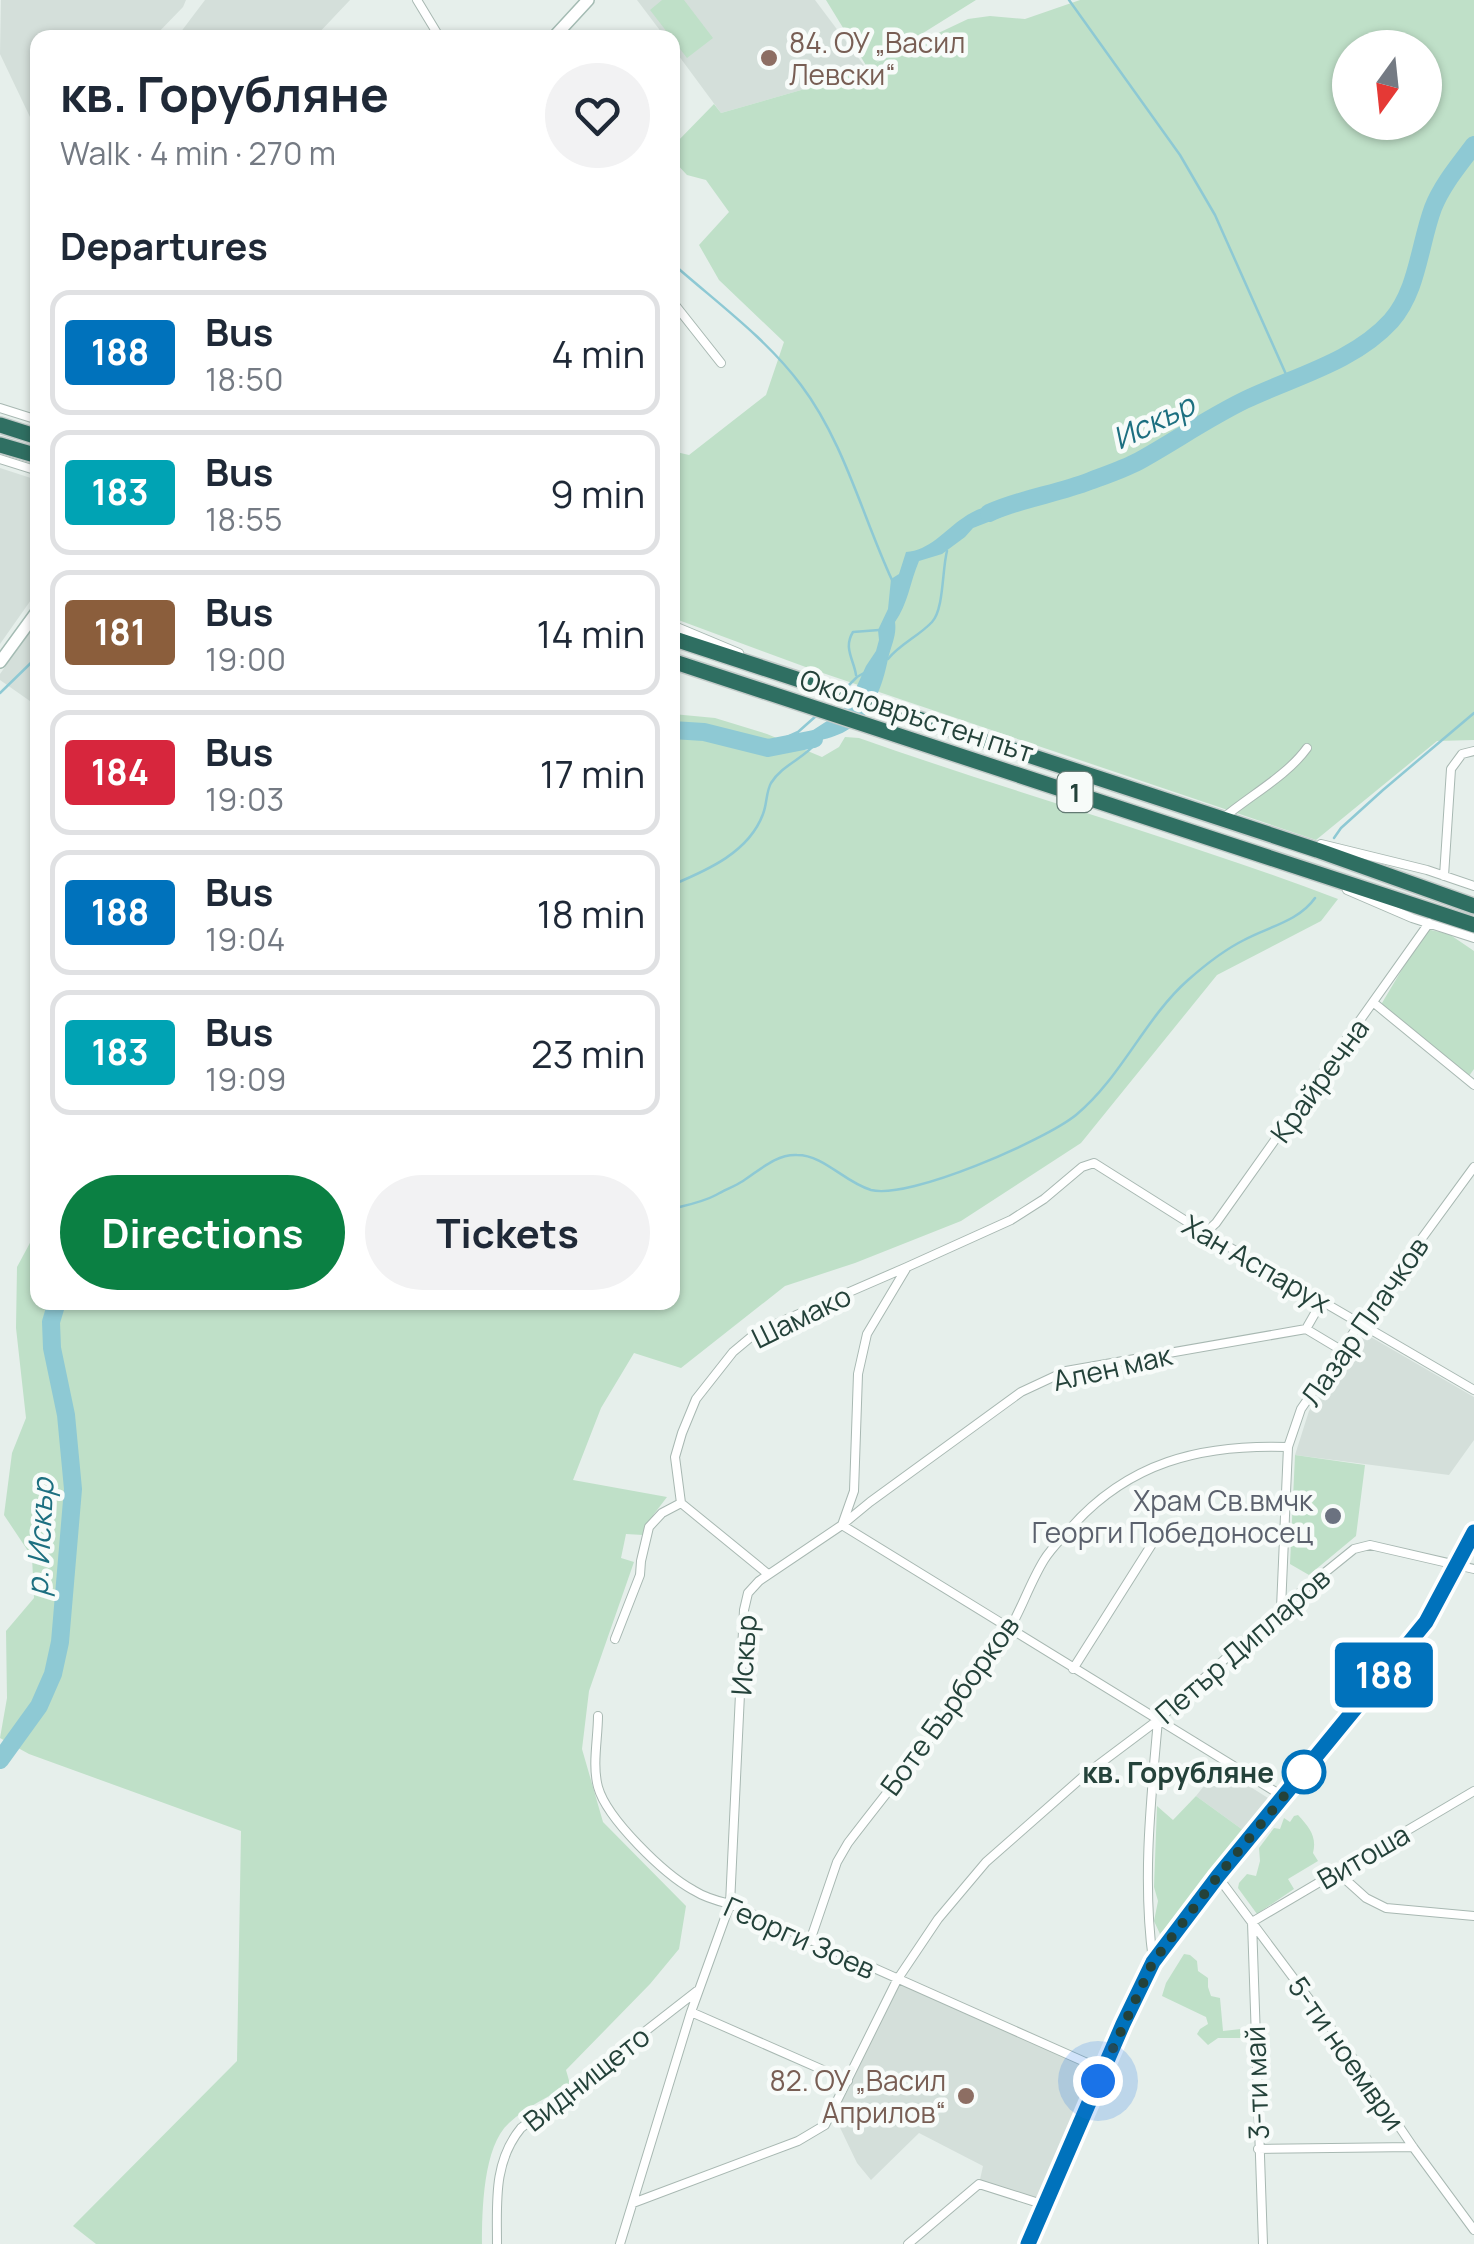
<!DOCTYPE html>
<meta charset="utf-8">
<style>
body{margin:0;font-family:Manrope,sans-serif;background:#f2f2f3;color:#1f2937;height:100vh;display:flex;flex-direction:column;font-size:38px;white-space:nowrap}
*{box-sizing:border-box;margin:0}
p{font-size:32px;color:#747a83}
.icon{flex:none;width:55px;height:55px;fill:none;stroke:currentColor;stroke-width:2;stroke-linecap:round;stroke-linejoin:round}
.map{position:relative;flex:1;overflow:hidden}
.side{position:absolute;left:30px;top:30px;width:650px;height:1280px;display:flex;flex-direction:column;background:#fff;border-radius:20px;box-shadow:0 2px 8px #0004}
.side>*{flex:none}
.badge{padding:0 20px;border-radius:8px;font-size:35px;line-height:65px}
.needle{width:65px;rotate:195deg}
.buttons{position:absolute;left:1332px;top:30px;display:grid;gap:20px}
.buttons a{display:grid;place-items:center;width:110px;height:110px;border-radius:50%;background:#fff;box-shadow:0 2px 8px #0004;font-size:50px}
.you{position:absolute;width:50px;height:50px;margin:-25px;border:8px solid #fff;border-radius:50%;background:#1a73e8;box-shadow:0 0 0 15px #1a73e833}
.map>.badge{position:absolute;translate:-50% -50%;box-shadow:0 0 0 5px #fff}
h2{padding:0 30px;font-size:38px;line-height:90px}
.round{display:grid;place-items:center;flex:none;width:105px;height:105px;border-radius:52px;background:#f2f2f3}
.head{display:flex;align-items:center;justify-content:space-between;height:170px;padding:0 30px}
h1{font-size:48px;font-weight:700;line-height:75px}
.cta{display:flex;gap:20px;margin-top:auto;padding:20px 30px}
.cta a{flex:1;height:115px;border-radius:60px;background:#0b8043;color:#fff;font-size:40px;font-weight:700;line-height:115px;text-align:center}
.cta a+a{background:#f2f2f3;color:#1f2937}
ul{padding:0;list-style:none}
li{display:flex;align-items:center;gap:30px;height:125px;margin:0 20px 15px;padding:0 10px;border:5px solid #e0e1e3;border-radius:20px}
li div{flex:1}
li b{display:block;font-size:38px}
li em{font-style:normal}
li .badge{min-width:110px;font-weight:700;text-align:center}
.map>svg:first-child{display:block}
.built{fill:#d4dfda}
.green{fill:#bfe0c8;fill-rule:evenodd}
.water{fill:#8ec9d4}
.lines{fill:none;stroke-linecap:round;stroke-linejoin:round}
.stream{stroke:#8ec9d4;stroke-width:2.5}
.river{stroke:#8ec9d4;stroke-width:18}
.street-casing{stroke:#a8b8b2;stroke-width:10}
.secondary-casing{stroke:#a4bbb3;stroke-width:14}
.highway-casing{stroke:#c2cac8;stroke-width:18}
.street{stroke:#fff;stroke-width:8}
.secondary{stroke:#fff;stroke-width:11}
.highway{stroke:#2f6f62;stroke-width:15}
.line-casing{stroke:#fff;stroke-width:22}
.line{stroke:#0072bc;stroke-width:15}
.walk{stroke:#24423a;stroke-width:10;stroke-dasharray:0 18}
.education-dot{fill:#8d6e63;stroke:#f7fbf9;stroke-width:4}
.worship-dot{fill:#6b7280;stroke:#f7fbf9;stroke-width:4}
.stop-dot{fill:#fff;stroke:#0072bc;stroke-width:5}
.labels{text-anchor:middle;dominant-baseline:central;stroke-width:9;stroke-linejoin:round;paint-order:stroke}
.shield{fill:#f7fbf9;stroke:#637a73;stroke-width:2.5}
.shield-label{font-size:25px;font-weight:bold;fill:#24423a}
.education-label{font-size:28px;fill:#785e54;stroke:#f7fbf9;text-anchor:start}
.street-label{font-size:28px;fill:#24423a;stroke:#f7fbf9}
.worship-label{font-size:28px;fill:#5b616d;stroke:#f7fbf9;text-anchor:end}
.stop-label{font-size:28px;font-weight:bold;fill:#24423a;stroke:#f7fbf9;text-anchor:end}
.water-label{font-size:30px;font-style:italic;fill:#1c6f80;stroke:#f7fbf9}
</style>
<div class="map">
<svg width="1474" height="2244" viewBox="0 0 1474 2244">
<rect width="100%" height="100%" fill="#e6efeb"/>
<path class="built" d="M1 0H186L183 7 154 37 38 38 37 124 30 117 0 54Z
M205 0H350L315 37H177Z
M637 0H815L866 68 836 80 721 113 673 48 672 38 665 37Z
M0 468 37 480 38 590 0 644Z
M37 622V706L0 680V674Z
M1364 1333 1474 1397V1440L1449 1475 1295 1455 1309 1411Z
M1219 1767 1268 1798 1247 1833 1196 1796Z
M897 1980 1103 2070 1045 2205 979 2184 983 2166 919 2133 871 2180 857 2163 832 2111Z"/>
<path class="green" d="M662 0H684L713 38 687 58 650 10Z
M826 0H976L875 63 968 19 990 16 1025 19 1080 0H1474V740L1437 741 1316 840 811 669 673 618 672 451 689 455 766 395 784 342 719 280 699 245 729 212 706 180 687 175 673 160V146L714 104 721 113 836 80 867 67ZM1350 48H1425V122H1350Z
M673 714 715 718 767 734 822 757 839 747 845 737 859 738C1018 794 1180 839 1338 899L1321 921 1217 975 1081 1143 961 1221 855 1263 785 1286 681 1368 634 1353 601 1408 573 1480 667 1497 654 1514 643 1535 626 1534 621 1558 634 1562 589 1691 582 1749 603 1822 686 1906 679 1949 650 1984 566 2070 570 2084C550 2096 526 2107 509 2123 483 2146 482 2211 482 2244H96L73 2226 237 2061 241 1831 29 1754 0 1738 7 1698 6 1631 34 1598 32 1557 4 1515 12 1453 26 1418 16 1328 17 1267 31 1241 37 1246 38 1302H672Z
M1426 929 1449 934 1474 951V1069L1469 1076 1383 1007 1382 1003Z
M1295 1455 1365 1465 1356 1536 1309 1575 1290 1564Z
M1196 1796 1247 1833 1160 1934 1154 1921 1158 1901 1154 1887 1157 1806 1173 1820Z
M1298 1815C1310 1828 1317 1837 1313 1853L1318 1861 1288 1879 1294 1889 1257 1914 1238 1888 1239 1883 1247 1874 1256 1876 1260 1861 1259 1848 1274 1828 1280 1829 1284 1818 1290 1822 1294 1816Z
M1184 1954 1190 1955 1197 1961 1198 1971 1208 1978V1987L1211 1996 1220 1998 1223 2031 1241 2029 1243 2032 1242 2038H1218L1208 2045 1197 2034 1200 2029 1208 2024 1206 2017 1162 1996 1166 1983Z"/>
<path class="water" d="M1010 498 1009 514 973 528 965 537 942 554 919 561C910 582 908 604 895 622 897 635 891 646 888 659 876 717 853 741 793 743L841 712 851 699 866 666 876 651 879 640 878 630 888 609 891 579 899 574 906 552C929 551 945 530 963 518 976 508 995 504 1010 498Z"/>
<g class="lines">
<path class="stream" d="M1069 0 1180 155 1215 215 1289 381
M672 263C716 302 766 338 801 385 844 442 862 515 892 580
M888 659C900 644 919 636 932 622 944 609 942 570 947 551
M856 675C854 660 843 648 853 632L879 630
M847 687 857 677 864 673
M0 693 38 656
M768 748 776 742 798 732 816 716
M1334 838 1341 828 1383 790 1474 713
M672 885C708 870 749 852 763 814 767 804 766 792 771 783 782 765 805 758 818 741
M672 1209C687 1205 703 1202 716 1195 725 1190 735 1186 743 1181 760 1170 776 1154 797 1155 824 1155 844 1182 871 1190 909 1200 1045 1140 1076 1115 1121 1078 1145 1018 1188 980 1205 965 1224 950 1244 940 1268 927 1299 921 1315 898"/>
<path class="river" d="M989 513C1022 498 1057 494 1090 481 1106 475 1124 469 1139 461 1175 441 1208 418 1245 400 1293 377 1354 362 1391 321 1418 290 1419 246 1433 208 1442 185 1459 165 1474 145
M672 730 704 732 768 748 814 739
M0 1760 39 1706 53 1674 60 1642 73 1489 66 1415 52 1348 51 1322 57 1302"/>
<g class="street-casing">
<path id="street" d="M417 0 440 38
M672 301 721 363
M0 408 38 420
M0 459 38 471
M672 625 739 653
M1222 819C1249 796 1287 776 1307 748
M1321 844 1427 870 1474 886
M1444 876 1451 769 1462 754 1474 751
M1347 890 1412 918 1474 938
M1374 1003 1474 1085
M1205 1233 1216 1223 1429 923
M1306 1329 1341 1350
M1306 1329 1322 1301
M768 1574 681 1503 675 1457 682 1433 696 1399 733 1352 757 1332 907 1267
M1281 1608 1288 1447 1301 1409 1360 1323 1474 1167
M615 1639 640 1575 641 1561 649 1527 662 1513 681 1503
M1073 1669 1152 1544
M598 1716C598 1738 592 1765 598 1787 607 1819 664 1874 693 1890 704 1897 717 1901 730 1904L1103 2070
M1284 1797 842 1525 870 1502 1021 1392 1066 1371 1306 1329
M1336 1871 1366 1898 1386 1908 1474 1916
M1218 1877 1348 2051 1413 2147 1474 2230
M810 1941 837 1862 848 1843C899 1776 954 1711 1002 1642 1019 1617 1028 1586 1044 1560 1050 1550 1060 1540 1068 1531 1127 1462 1201 1444 1288 1447
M1153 1960C1142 1881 1151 1799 1158 1720
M691 2012 848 2081
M1258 2149 1413 2147
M633 2203 798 2141 825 2125 897 1980 938 1919 986 1862 1086 1774 1158 1720 1281 1608 1354 1549 1370 1545 1474 1569
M497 2244C497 2203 493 2162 521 2128L697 1991
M620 2244 691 2012 730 1904 744 1610 748 1593 759 1581 842 1525 854 1491 858 1374 867 1334 907 1267 1011 1220 1044 1199 1082 1167 1094 1163 1205 1233 1474 1390
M908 2244 979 2184 1045 2205
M1263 2244 1252 1922 1474 1791"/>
</g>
<g class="secondary-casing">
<path id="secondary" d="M553 38 588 0
M0 662 38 610
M1028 2244 1103 2070 1153 1962 1218 1877 1426 1621 1474 1532"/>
</g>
<g class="highway-casing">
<path id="highway" d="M0 425 38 437
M0 445 38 456
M672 638 1317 850 1474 906
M672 661 1474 925"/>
</g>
<use href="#street" class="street"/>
<use href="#secondary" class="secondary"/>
<use href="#highway" class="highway"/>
</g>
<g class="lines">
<g class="line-casing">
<path id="line" d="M1028 2244 1123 2024 1153 1962 1218 1876 1426 1622 1474 1532"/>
</g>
<use href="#line" class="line"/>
<path class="walk" d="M1098 2081 1153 1962 1218 1876 1304 1772"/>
</g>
<g class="education-dot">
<circle cx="769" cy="58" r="10"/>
<circle cx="966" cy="2096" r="10"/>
</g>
<circle class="worship-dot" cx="1333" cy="1516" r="10"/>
<circle class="stop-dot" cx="1304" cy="1772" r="20"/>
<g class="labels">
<rect class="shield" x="1057.5" y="772" width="35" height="40" rx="8"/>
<g class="shield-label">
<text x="1075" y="792">1</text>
</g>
<g class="education-label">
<text x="789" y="42">84. ОУ „Васил<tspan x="789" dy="32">Левски“</tspan></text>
<text x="946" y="2080" text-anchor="end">82. ОУ „Васил<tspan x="946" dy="32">Априлов“</tspan></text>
</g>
<g class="street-label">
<text transform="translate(917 715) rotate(18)">Околовръстен път</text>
<text transform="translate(1319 1080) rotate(-54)">Крайречна</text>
<text transform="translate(1257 1263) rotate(30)">Хан Аспарух</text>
<text transform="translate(801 1316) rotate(-26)">Шамако</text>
<text transform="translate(1364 1321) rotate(-55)">Лазар Плачков</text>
<text transform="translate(1112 1367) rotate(-13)">Ален мак</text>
<text transform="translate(1242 1645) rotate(-41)">Петър Дипларов</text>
<text transform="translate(743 1655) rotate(-86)">Искър</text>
<text transform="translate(949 1705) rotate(-54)">Боте Бърборков</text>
<text transform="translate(1363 1856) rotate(-30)">Витоша</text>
<text transform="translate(800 1937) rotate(24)">Георги Зоев</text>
<text transform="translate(1347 2053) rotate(55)">5-ти ноември</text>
<text transform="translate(586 2078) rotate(-38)">Виднището</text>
<text transform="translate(1256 2083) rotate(-92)">3-ти май</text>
</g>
<g class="worship-label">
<text x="1313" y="1500">Храм Св.вмчк<tspan x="1313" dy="32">Георги Победоносец</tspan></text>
</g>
<g class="stop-label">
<text x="1274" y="1772">кв. Горубляне</text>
</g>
<g class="water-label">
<text transform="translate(1153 421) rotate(-26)">Искър</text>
<text transform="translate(39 1537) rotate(-87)">р. Искър</text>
</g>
</g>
</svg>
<div class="buttons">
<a><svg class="needle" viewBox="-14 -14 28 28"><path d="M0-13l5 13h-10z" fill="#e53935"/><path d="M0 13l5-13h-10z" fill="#747a83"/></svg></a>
</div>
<div class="you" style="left:1098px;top:2081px"></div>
<b class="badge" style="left:1384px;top:1675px;background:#0072bc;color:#fff">188</b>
<section class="side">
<div class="head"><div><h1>кв. Горубляне</h1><p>Walk · 4 min · 270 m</p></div><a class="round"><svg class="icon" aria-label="heart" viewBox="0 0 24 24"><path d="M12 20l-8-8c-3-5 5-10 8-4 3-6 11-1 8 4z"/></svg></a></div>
<h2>Departures</h2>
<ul>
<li><span class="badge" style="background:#0072bc;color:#fff">188</span><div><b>Bus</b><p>18:50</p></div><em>4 min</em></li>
<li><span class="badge" style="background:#00a3b4;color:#fff">183</span><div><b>Bus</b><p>18:55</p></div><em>9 min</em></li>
<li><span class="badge" style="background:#8b5e3c;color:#fff">181</span><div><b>Bus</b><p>19:00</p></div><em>14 min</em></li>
<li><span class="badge" style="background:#d7263d;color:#fff">184</span><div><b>Bus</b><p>19:03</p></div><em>17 min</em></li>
<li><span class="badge" style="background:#0072bc;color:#fff">188</span><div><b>Bus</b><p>19:04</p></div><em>18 min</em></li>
<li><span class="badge" style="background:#00a3b4;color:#fff">183</span><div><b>Bus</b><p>19:09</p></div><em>23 min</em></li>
</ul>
<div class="cta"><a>Directions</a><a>Tickets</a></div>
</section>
</div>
